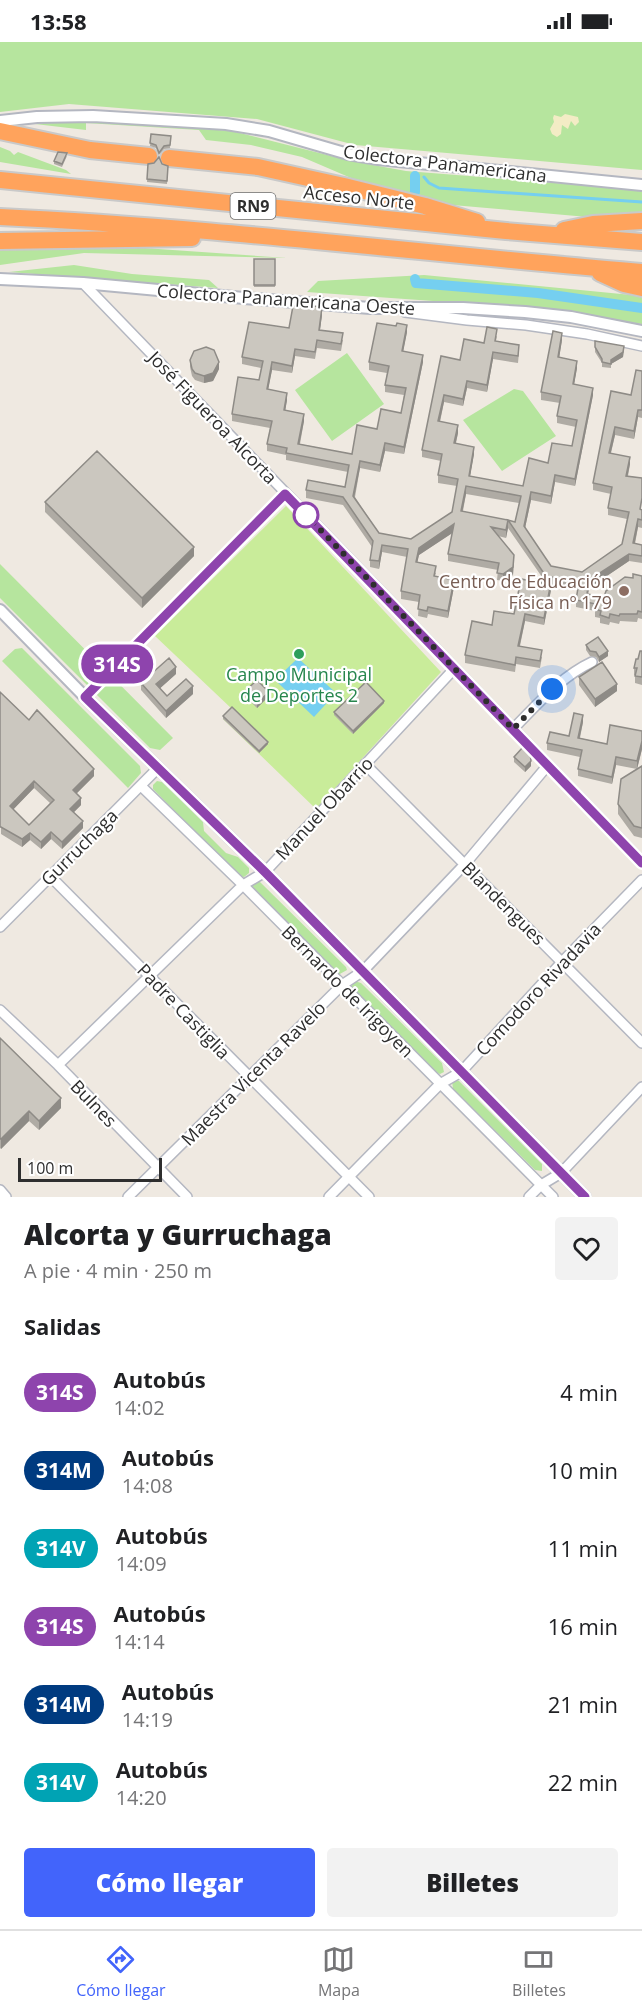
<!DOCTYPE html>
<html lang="es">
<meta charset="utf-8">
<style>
body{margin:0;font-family:"Open Sans",sans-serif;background:#f2f2f2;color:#202124;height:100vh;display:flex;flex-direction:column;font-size:22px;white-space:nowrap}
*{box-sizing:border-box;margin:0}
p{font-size:20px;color:#757577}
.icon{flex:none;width:33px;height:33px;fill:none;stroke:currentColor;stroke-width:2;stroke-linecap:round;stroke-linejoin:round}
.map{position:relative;height:1155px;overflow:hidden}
.details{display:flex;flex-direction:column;background:#fff;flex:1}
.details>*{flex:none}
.badge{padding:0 12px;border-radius:20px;font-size:21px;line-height:39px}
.scale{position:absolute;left:18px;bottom:15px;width:144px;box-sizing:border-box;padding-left:6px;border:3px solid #2e2e2e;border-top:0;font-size:16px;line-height:21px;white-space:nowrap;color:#2e2e2e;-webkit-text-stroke:4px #fff;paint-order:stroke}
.you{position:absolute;width:30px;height:30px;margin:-15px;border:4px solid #fff;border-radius:50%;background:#1a73e8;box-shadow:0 0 0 9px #1a73e833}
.map>.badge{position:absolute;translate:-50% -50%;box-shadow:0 0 0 3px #fff}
h2{padding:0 24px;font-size:22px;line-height:54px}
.round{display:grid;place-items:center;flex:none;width:63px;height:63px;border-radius:6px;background:#f2f2f2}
.overview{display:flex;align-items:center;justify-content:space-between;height:102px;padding:0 24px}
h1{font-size:28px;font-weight:800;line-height:45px}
.button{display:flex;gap:12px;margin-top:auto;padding:12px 24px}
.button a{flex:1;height:69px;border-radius:6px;background:#4264fb;color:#fff;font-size:24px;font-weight:800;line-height:69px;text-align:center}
.button a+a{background:#f2f2f2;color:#202124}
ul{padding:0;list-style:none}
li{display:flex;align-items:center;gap:18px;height:78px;padding:0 24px}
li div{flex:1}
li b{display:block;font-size:22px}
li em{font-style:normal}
li .badge{min-width:66px;font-weight:700;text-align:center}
.status{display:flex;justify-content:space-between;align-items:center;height:42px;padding:0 30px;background:#fff;direction:ltr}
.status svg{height:16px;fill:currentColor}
.tab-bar{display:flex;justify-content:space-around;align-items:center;height:84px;border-top:2px solid #e0e0e0;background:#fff;font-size:16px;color:#757577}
.tab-bar a{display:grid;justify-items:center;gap:3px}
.tab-bar .on{color:#4264fb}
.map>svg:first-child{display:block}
.green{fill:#b6e59e}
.sand{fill:#f3ecc5}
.pitch{fill:#c9ec9a}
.water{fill:#75cff0}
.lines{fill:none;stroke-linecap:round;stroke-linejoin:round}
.stream{stroke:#75cff0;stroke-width:3}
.canal{stroke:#75cff0;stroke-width:10}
.minor-casing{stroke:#b4b7c1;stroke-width:12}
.tertiary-casing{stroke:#b4b7c1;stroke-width:14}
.motorway-casing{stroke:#c9c9c9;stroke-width:20}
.minor{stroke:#fff;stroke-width:9}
.tertiary{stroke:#fff;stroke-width:10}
.motorway{stroke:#ffa35c;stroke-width:16}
.wall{fill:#afaba4;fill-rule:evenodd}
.shaded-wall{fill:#8e8b86}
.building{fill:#cbc7bf;stroke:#8e8b86;stroke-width:1.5;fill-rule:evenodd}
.line-casing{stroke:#fff;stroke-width:14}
.line{stroke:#8e44ad;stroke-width:9}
.walk{stroke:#2e2e2e;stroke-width:6;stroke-dasharray:0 10.8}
.stop-dot{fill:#fff;stroke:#8e44ad;stroke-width:3}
.education-dot{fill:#8d6e63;stroke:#fff;stroke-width:2}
.leisure-dot{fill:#2e9e5b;stroke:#fff;stroke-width:2}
.labels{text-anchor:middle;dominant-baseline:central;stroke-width:4.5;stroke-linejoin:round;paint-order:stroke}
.shield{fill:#fff;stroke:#6d6d6d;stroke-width:1.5}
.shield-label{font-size:16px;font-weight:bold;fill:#2e2e2e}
.street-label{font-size:18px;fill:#2e2e2e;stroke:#fff}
.education-label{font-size:18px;fill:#785e54;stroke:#fff;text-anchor:end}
.leisure-label{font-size:18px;fill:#27864d;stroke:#fff}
</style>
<div class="status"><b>13:58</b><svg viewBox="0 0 49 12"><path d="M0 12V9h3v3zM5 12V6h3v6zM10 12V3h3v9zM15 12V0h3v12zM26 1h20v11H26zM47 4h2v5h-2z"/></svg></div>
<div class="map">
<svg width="642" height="1155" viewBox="0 0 642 1155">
<rect width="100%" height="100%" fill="#efe9e1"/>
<path class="green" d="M0 0H642V128L355 103 257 77 69 62 0 70Z
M78 78 232 89 351 119 406 129 642 148V173L599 176 441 162 372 145 302 115 251 103 206 98 199 88 86 81V88L35 82Z
M0 105 10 109 14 113 18 110 66 128 71 132 0 120Z
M86 202 287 216 84 211 0 223V203Z
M74 223 132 232 209 238 218 246 9 230Z
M424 233 642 254V282L546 267 307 250 318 239Z
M347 311 384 362 332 399 295 348Z
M514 347 523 349 556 394 502 429 463 378Z
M0 522 173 696 160 708 150 706 0 556Z
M22 606 140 724 141 731 128 746 2 619 15 607Z
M157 739 162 740 203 780 204 789 226 811 238 815 249 826V831L244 835 238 834 153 747V743Z
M256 840H260L346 925 347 928 338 933 254 847 252 844Z
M355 939 361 941 442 1021 444 1030 440 1032 435 1030 352 949V943Z
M452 1039H459L542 1122V1129L535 1128 453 1047Z"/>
<path class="sand" d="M565 72 578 75 579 80 575 84 571 79 568 87 562 83 561 92 557 95 552 92 550 87 554 80 553 76 554 73 561 75Z"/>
<path class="pitch" d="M286 464 441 630 316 767 223 677 232 667 155 594Z"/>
<path class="water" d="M298 616 336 651 314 675 275 638Z"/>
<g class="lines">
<path class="stream" d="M424 135 429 141 439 146 642 160"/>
<path class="canal" d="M415 150V134
M415 237 416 241 538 251 642 266"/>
<g class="minor-casing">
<path id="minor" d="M83 241 642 820
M405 270 467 278 526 283 587 292 642 304
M85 655 285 452
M513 687C537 663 560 635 592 620
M365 722 642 1001
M141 744 243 843 553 1155
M50 834 369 1155
M0 885 158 726
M0 968 58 1023 187 1155
M58 1023 243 843 265 830 454 627
M0 1148 6 1155
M128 1155 342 943 363 929 465 822 548 723
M329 1155 440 1042 461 1030 562 920 642 838
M529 1155 541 1143 561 1131 642 1045"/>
</g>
<g class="tertiary-casing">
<path id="tertiary" d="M0 79 37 75 93 74 226 82 269 89 348 112 378 117 642 143
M0 237 83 241 244 256 370 266H463L525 270 571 275 642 289
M0 568 85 655 265 830 585 1155"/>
</g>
<g class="motorway-casing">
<path id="motorway" d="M0 89 90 108 149 114
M169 116 258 125 344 144 425 164 477 180
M0 138 506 189 642 200
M0 175C215 185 428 212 642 230
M564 188 593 182 642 179
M0 199 192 196
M600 231 624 242 642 246"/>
</g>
<use href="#minor" class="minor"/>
<use href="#tertiary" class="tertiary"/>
<use href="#motorway" class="motorway"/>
</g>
<path class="wall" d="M151 92 171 94 170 106 164 107 159 113 156 106 150 104Z
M67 114 62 125 54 122V119Z
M148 122H162L168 124 167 142 147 140Z
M254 217H275V245H254Z
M312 267 322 273 320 288 343 298 341 309 317 306 315 317 295 314 292 331 272 328 268 347 287 358 285 369 304 379 300 402 352 412 377 387 401 371 404 353 385 350V343L387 331 369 328V320L407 290 403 309 423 320 404 412 385 409 380 430 360 426 355 455 379 491 411 497 452 470 457 444 438 441V433L441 419 422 415V408L441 314 460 318 484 301 497 294 496 299 519 310 518 321 493 317 487 350 467 346 463 364 444 360 440 380 458 391 456 401 474 412 470 434 523 444 548 421 572 404 576 385 557 381V374L560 361 541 358V350L562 298 559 316 577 326 574 342 593 353 575 444 555 440 551 462 531 458 525 486 551 524 582 530 622 502 627 477 608 473V466L611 452 593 448V441L611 349 631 353 642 329V376L638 375 634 397 615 393 611 411 630 422 628 434 642 436 641 468H642V486L638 485 635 502 642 503V521L629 519 589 546 588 552 604 555 633 536 642 534V577L638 576 637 580 620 579 619 582 610 580 609 583 600 581V576L595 575V569L576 565V558L578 547 552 543 544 583 525 579 520 604 542 615 540 626 516 622 515 630 465 621V613L492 583 514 572 541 541 542 535 508 486V478L515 480 519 461 466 452 463 469 508 486 506 496 498 494 514 520 513 533 503 539 497 538 498 528 448 519V512L452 491 419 513 417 520 436 531 435 534 454 545 448 576 428 572 427 576 418 574 419 560 401 557V549L407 515 382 510 379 527 370 525V518L372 505 343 463 306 456V448L345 445 348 430 286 418V413L267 409V402L270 386 232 379V372L259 338 261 326 242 322V315L289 286Z
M595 305 624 309 623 315 611 322V326L602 325V321L595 310Z
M190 318 219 327 213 339 204 341 195 338 192 334 190 325Z
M45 460 194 514 142 566 45 470Z
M586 603 608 614 599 620 596 615 590 614 586 608Z
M642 609V643L635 641V633H634V626Z
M176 632 160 646 167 654 193 652 166 676 141 648V641Z
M579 635 617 649 595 665 579 643Z
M245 649 269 654 257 666 245 654Z
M0 650 29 678 94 734 76 752 81 763 74 770 83 786 62 807 51 797 41 807 30 798 22 805 1 792ZM34 746 50 761 29 783 13 767Z
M384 661 353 692 334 673V670Z
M223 674 268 702 259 711 223 677Z
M583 680 580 696 607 702 642 689V707L637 727 616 723 612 742 578 734V727L580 715 547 708V701L569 694Z
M514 715 531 724 525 730 514 720Z
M642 724V796L634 794 618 772V762Z
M0 996 61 1066 39 1088 29 1079 1 1107 0 1106Z"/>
<path class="shaded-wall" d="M322 265V273L319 295V288Z
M407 283V290L402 316V309Z
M562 291V298L558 323V315Z
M624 304 623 315 611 322V326V318Z
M295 307V314L292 331V324Z
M493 310V317L487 350V343Z
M423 313V320L404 412V405Z
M577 319V326L573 349V342Z
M219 320V327L213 339 204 341V334Z
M272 320V328L267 354V347Z
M467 339V346L463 364V357Z
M593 346V353L575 444V437Z
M287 351V358L284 376V368Z
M444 353V360L438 387V379Z
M638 368V375L634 397V389Z
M304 372V379L298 409V402Z
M458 383V391L454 408V401Z
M615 385V393L609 418V411Z
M385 401V409L380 430V423Z
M474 405V412L469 441V434Z
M630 415V422L626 441V434Z
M360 419V426L353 461V454Z
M555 433V440L551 462V454Z
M466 444V452L461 476V469Z
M531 450V458L524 491V484Z
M638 477V485L633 509V501Z
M508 478V486L506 496V488Z
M454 482V490L419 513 416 527V520L419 506Z
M382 503V510L379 527V519Z
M194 505V514L142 566V556Z
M629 512V519L589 546 587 559V552L589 538Z
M514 513 513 533 503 539V532Z
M552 535V543L544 583V576Z
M454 538V545L448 576V569Z
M525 572V579L518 611V604Z
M608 609V614L599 620V615Z
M176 625V632L156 650V642Z
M617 642V649L595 665V657Z
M193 644V652L166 676V669Z
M269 650V654L257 666V661Z
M384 659V661L353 692V689Z
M583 673V680L578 703V696Z
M642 699V707L637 727V719Z
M268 700V702L259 711V709Z
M616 715V723L612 742V735Z
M531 719V724L525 730V725Z
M94 727V734L73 755V748Z
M34 739V746L10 771V764Z
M81 756V763L70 774V767Z
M83 779V786L62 807V800Z
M51 790V797L41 807V800Z
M30 791V798L22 805V797Z
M61 1056V1066L39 1088V1079Z
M29 1069V1079L1 1107V1097Z"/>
<path class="building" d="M151 92 171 94 170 103 164 104 159 111 156 103 150 101Z
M58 110 67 111 62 122 54 119Z
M159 115 162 122 168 124 167 139 147 137 148 122 154 121Z
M254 217H275V243H254Z
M293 264 312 267 313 264 322 265 319 288 343 291 341 302 317 298 315 310 295 307 292 324 272 320 267 347 287 351 284 368 304 372 298 402 352 412 357 383 377 387 381 367 401 371 406 346 385 343 389 324 369 320 377 281 396 284 397 281 407 283 402 309 423 313 404 405 385 401 380 423 360 419 353 454 379 491 411 497 452 470 458 437 438 433 442 412 422 408 441 314 460 318 464 297 484 301 487 285 497 287 495 299 519 303 518 314 493 310 487 343 467 339 463 357 444 353 438 379 458 383 454 401 474 405 469 434 523 444 529 416 548 421 552 401 572 404 577 378 557 374 561 354 541 350 553 289 562 291 558 315 577 319 573 342 593 346 575 437 555 433 551 454 531 450 524 484 551 524 582 530 622 502 629 470 608 466 612 445 593 441 611 349 631 353 636 328 642 329V368H638L634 389 615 385 609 411 630 415 626 434 642 436V456L640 467 642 468V478L638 477 633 501 642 503V514L629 512 589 538 587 552 604 555 606 549 625 535 633 536V532L642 534V570L638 569 637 572H620L619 574 610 572 609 576 600 573 601 569 595 567 596 562 576 558 579 540 552 535 544 576 525 572 518 604 542 608 540 619 516 615 515 623 465 613 472 579 492 583 494 569 514 572 521 537 541 541 543 530 508 478 515 480 521 454 466 444 461 469 508 478 506 488 491 485 514 513 513 525 503 532 497 531 499 521 448 512 454 482 419 506 416 520 436 524 434 534 454 538 448 569 428 565 427 569 418 567 420 553 401 549 408 507 382 503 379 519 370 518 373 499 343 455 306 448 308 438 345 445 349 423 286 411 287 406 267 402 272 379 232 372 238 335 259 338 263 319 242 315 249 280 289 286Z
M595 299 624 304 623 310 611 318V322L602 320V317L595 305Z
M206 305 214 308 219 320 213 331 204 334 195 331 192 327 190 318 194 309Z
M97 409 194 505 142 556 45 460Z
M598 595 608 609 599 615 596 610 590 609 586 603Z
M640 609H642V635L635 634 637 626H634L636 617H638Z
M169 616 176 625 156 642 167 654 186 637 193 644 166 669 141 641Z
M602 620 617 642 595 657 579 635Z
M257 638 269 650 257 661 245 649Z
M366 640 384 659 353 689 334 670Z
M0 650 29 678 37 668 94 727 73 748 81 756 70 767 83 779 62 800 51 790 41 800 30 791 22 797 1 785H0ZM34 739 54 758 29 783 10 764Z
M232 665 268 700 259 709 223 674Z
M574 671 583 673 578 696 607 702 610 683 642 689V699L637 719 616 715 612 735 578 727 582 708 547 701 550 690 569 694Z
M523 705 530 711 531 719 525 725 514 715Z
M642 724V786L634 784 618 762 621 737Z
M0 996 61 1056 39 1079 29 1069 1 1097H0Z"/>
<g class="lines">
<g class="line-casing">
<path id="line" d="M585 1155 265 830 85 655 285 452 642 821"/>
</g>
<use href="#line" class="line"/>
<path class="walk" d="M306 473 513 687 552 647"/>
</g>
<circle class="stop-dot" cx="306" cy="473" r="12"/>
<circle class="education-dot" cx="624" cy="549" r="6"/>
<circle class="leisure-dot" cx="299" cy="612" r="6"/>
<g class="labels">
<rect class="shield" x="230.5" y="151" width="45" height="26" rx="4.5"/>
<g class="shield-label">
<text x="253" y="164">RN9</text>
</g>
<g class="street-label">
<text transform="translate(445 121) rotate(7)">Colectora Panamericana</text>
<text transform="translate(359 155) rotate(6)">Acceso Norte</text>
<text transform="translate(286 257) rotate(4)">Colectora Panamericana Oeste</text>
<text transform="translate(213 375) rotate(46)">José Figueroa Alcorta</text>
<text transform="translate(324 766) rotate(-47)">Manuel Obarrio</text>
<text transform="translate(79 805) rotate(-45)">Gurruchaga</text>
<text transform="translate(504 861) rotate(45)">Blandengues</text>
<text transform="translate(538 947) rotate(-47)">Comodoro Rivadavia</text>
<text transform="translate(348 949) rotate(45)">Bernardo de Irigoyen</text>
<text transform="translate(184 969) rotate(46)">Padre Castiglia</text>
<text transform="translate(253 1031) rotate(-45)">Maestra Vicenta Ravelo</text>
<text transform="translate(94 1061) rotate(46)">Bulnes</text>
</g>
<g class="education-label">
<text x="612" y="539">Centro de Educación<tspan x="612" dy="21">Física nº 179</tspan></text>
</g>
<g class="leisure-label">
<text x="299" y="632">Campo Municipal<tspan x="299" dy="21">de Deportes 2</tspan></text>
</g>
</g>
</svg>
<div class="scale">100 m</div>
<div class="you" style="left:552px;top:647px"></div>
<b class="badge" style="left:117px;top:622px;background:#8e44ad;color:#fff">314S</b>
</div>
<section class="details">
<div class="overview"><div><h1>Alcorta y Gurruchaga</h1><p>A pie · 4 min · 250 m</p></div><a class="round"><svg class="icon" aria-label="heart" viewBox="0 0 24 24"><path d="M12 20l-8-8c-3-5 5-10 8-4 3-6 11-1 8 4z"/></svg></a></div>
<h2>Salidas</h2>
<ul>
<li><span class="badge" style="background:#8e44ad;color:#fff">314S</span><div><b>Autobús</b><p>14:02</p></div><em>4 min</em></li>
<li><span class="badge" style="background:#003b80;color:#fff">314M</span><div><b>Autobús</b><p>14:08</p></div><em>10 min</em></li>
<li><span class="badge" style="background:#00a3b4;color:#fff">314V</span><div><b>Autobús</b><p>14:09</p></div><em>11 min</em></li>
<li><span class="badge" style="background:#8e44ad;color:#fff">314S</span><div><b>Autobús</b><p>14:14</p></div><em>16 min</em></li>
<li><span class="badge" style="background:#003b80;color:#fff">314M</span><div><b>Autobús</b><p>14:19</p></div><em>21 min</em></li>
<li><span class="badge" style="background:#00a3b4;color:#fff">314V</span><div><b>Autobús</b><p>14:20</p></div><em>22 min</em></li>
</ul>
<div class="button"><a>Cómo llegar</a><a>Billetes</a></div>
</section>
<nav class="tab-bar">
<a class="on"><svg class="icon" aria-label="directions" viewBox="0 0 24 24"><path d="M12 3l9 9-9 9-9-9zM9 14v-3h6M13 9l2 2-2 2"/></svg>Cómo llegar</a>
<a><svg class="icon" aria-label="map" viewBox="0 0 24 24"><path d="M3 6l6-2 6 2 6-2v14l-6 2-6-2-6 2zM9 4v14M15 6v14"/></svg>Mapa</a>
<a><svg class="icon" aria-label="tickets" viewBox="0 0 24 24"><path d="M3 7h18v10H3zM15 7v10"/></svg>Billetes</a>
</nav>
